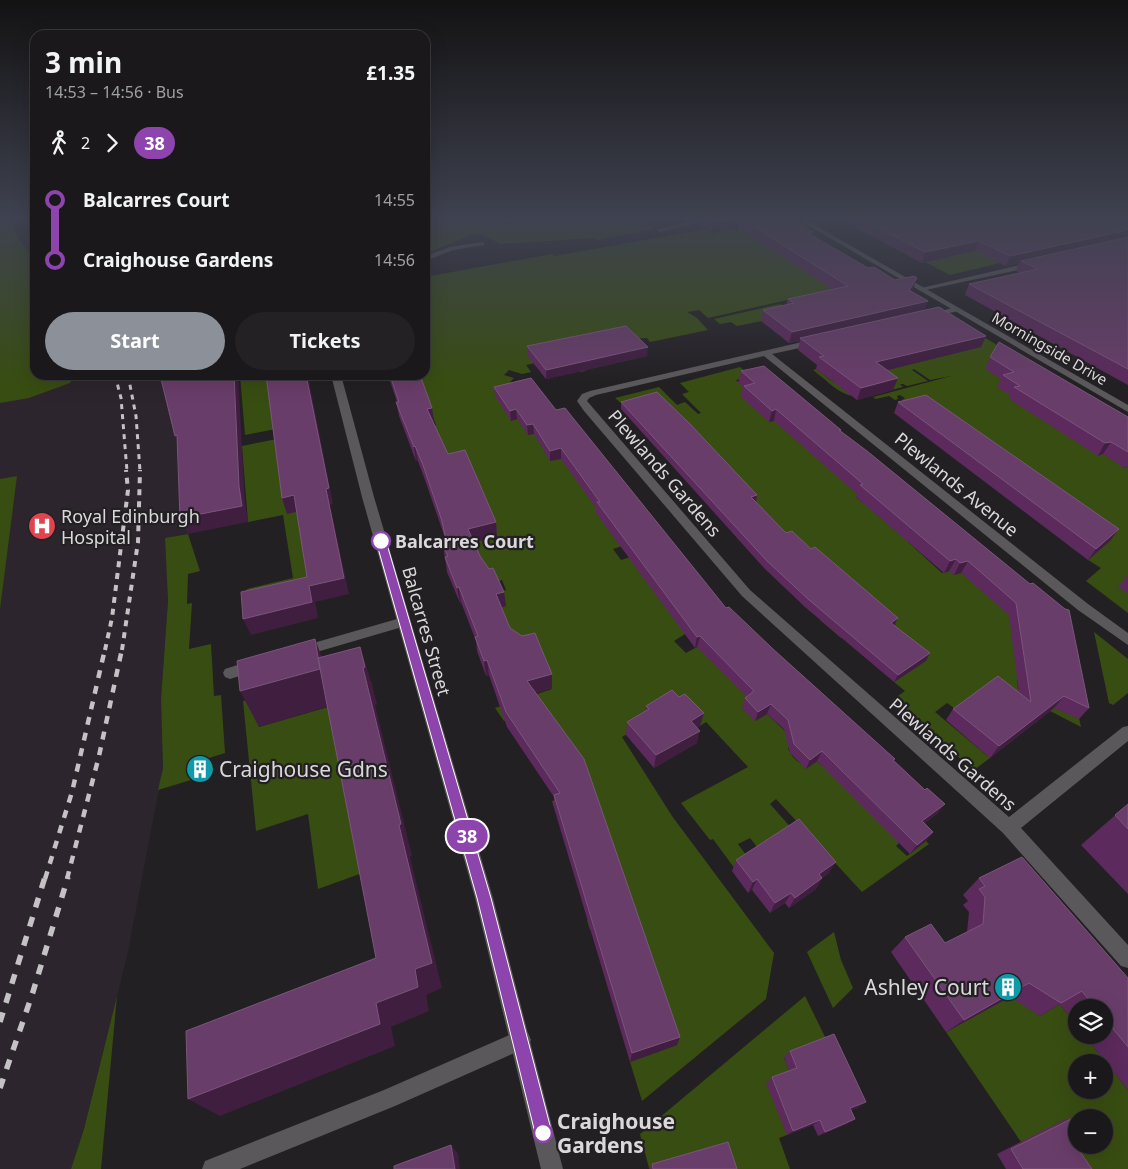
<!DOCTYPE html>
<meta charset="utf-8">
<style>
body{margin:0;font-family:"Noto Sans",sans-serif;background:#232123;color:#f1f3f6;height:100vh;display:flex;flex-direction:column;font-size:19px;white-space:nowrap}
*{box-sizing:border-box;margin:0}
p{font-size:16px;color:#9fa0a2}
.icon{flex:none;width:28px;height:28px;fill:none;stroke:currentColor;stroke-width:2;stroke-linecap:round;stroke-linejoin:round}
.map{position:relative;flex:1;overflow:hidden}
.panel{position:absolute;left:30px;top:30px;width:400px;height:350px;display:flex;flex-direction:column;background:#1a181a;border-radius:15px;box-shadow:0 5px 20px #0002,0 0 0 1px #383739}
.panel>*{flex:none}
.badge{padding:0 10px;border-radius:16px;font-size:18px;line-height:32px}
.buttons{position:absolute;left:1068px;top:999px;display:grid;gap:10px}
.buttons a{display:grid;place-items:center;width:45px;height:45px;border-radius:50%;background:#1a181a;box-shadow:0 5px 20px #0002,0 0 0 1px #383739;font-size:25px}
.map>.badge{position:absolute;translate:-50% -50%;box-shadow:0 0 0 2px #fff}
.legs{display:flex;align-items:center;gap:8px;height:55px;padding:0 15px;font-size:16px}
.legs p{margin-inline-start:auto}
.head{display:flex;align-items:center;justify-content:space-between;height:85px;padding:0 15px}
h1{font-size:28px;font-weight:700;line-height:38px}
.cta{display:flex;gap:10px;margin-top:auto;padding:10px 15px}
.cta a{flex:1;height:58px;border-radius:30px;background:#8c9099;color:#fff;font-size:20px;font-weight:700;line-height:58px;text-align:center}
.cta a+a{background:#232123;color:#f1f3f6}
ul{padding:0 15px;list-style:none}
li{display:flex;align-items:center;gap:18px;height:60px;font-size:19px}
li i{display:grid;place-items:center;width:8px;height:100%;margin:0 6px;background:currentColor}
li i::after{content:'';width:12px;height:12px;margin:-6px;border:4px solid;border-radius:50%;background:#1a181a}
li p{margin-inline-start:auto}
li:first-child i{background:linear-gradient(#0000 50%,currentColor 0)}
li:last-child i{background:linear-gradient(currentColor 50%,#0000 0)}
.map>svg:first-child{display:block}
.built{fill:#2d252d}
.green{fill:#384d12;fill-rule:evenodd}
.lines{fill:none;stroke-linecap:round;stroke-linejoin:round}
.minor{fill:#5b585b;fill-rule:evenodd}
.tertiary{fill:#5b585b;fill-rule:evenodd}
.rail-far3{stroke:#c4c2c4;stroke-width:3;stroke-dasharray:5 5;stroke-linecap:butt}
.rail-far2{stroke:#c4c2c4;stroke-width:4;stroke-dasharray:6 6;stroke-linecap:butt}
.rail-far1{stroke:#c4c2c4;stroke-width:4.5;stroke-dasharray:8 8;stroke-linecap:butt}
.rail{stroke:#c4c2c4;stroke-width:5.5;stroke-dasharray:10 10;stroke-linecap:butt}
.wall{fill:#5c2a5c}
.shaded-wall{fill:#3f1e40}
.building{fill:#693d6a;stroke:#7b557c}
.line-1{fill:#8e44ad;stroke:#fff}
.stop-1-dot{fill:#fff;stroke:#8e44ad;stroke-width:2.5}
.labels{text-anchor:middle;dominant-baseline:central;stroke-width:4.5;stroke-linejoin:round;paint-order:stroke}
.far-street-label{font-size:15px;fill:#dad8da;stroke:#232023}
.street-label{font-size:18px;fill:#dad8da;stroke:#232023}
.poi-label{font-size:18px;fill:#dad8da;stroke:#232023;text-anchor:start}
.stop-label{font-size:18px;font-weight:bold;fill:#dad8da;stroke:#232023;text-anchor:start}
.near-poi-label{font-size:21px;fill:#dad8da;stroke:#232023;text-anchor:start}
.near-stop-label{font-size:21px;font-weight:bold;fill:#dad8da;stroke:#232023;text-anchor:start}
</style>
<div class="map">
<svg width="1128" height="1169" viewBox="0 0 1128 1169">
<rect width="100%" height="100%" fill="#232023"/>
<path class="built" d="M0 220H10L18 238 35 234V375H162L185 473 188 534 165 538 168 601 161 699 163 768 127 956 84 1129 71 1169H0Z"/>
<path class="green" d="M0 220H10L18 238 35 260V375H74L70 383 29 398 0 403Z
M425 220H641L655 229 598 240 594 238 500 244 482 234 471 235 425 254Z
M872 220H1044L1000 263 950 275 925 262 941 258Z
M740 228 860 280 797 307 786 302 806 298 805 296 708 318 699 310 687 312 697 318 708 330 650 342 647 338 562 343 587 370 581 372 568 356 526 365 531 372 522 374 509 370 504 375 514 378 510 382 524 386 521 418 536 433 592 451 607 471 622 546 613 549 621 560 666 546 688 637 685 634 674 641 686 653 697 647 772 661 755 721 767 714 797 742 788 748C791 757 799 764 808 767L817 761 822 766 859 740 899 843 896 846 907 856 926 841 929 844 862 892 776 799 770 804 794 831 761 852 750 838 738 844 749 859 735 869 713 839 710 840 681 803 748 767 706 722 700 726 647 722 622 737 672 816 774 953 766 999 642 1101 630 1062 677 1045 632 918 590 930 587 920H589L592 798 554 808 552 801 556 800 535 706 504 721 495 708 552 689 515 653 492 594 506 590 502 580 488 584 448 548 497 537 409 431 436 425 417 375H425V270L430 276 552 254 555 256 706 229 713 233Z
M780 304 789 309 791 315 737 326 731 322 720 324 714 319Z
M977 333 1012 354 988 362 1108 452 1124 468 1128 466V613L1086 581 1101 568 1088 560 1097 552 1083 545 1076 551 1066 543 1080 538 902 400 905 398 900 395 897 396 898 399 895 400 889 396 876 399 873 397 951 376 930 380 914 369 912 370 928 381 907 386 903 384H900L903 387 884 392 870 382H867L882 393C845 403 840 391 813 370L816 369 833 382Z
M740 367 751 376 736 380 862 495 856 497 863 503 877 499 875 513 902 536 937 524 908 542 942 573 949 571 961 573 1016 608 1036 683 1017 679 1018 689 1049 696 1051 706 1079 718 1081 727 1023 697 1016 703 1038 721 1035 723 990 688 958 711 947 703 935 712 990 758 974 770 891 701 905 691 894 682 925 661 887 630 895 624 884 615 872 618 841 638 820 620 854 604 615 398 659 387 677 405 685 402 698 414 701 413 682 394 689 392 680 383Z
M240 375H269L276 429 245 435Z
M277 439 300 511 314 593 248 608 247 589 293 578 283 515 248 522 242 446Z
M17 476 0 609V479Z
M188 534 200 571 188 574 187 604 192 603 189 649 211 644 214 696 221 695 225 753 190 764 191 780 158 790 163 768 161 699 168 601 165 538Z
M1094 632 1128 659V693L1113 705 1109 703Z
M256 698 259 727 335 705 368 871 318 889 308 814 256 831 243 701Z
M834 932 841 960 853 988 833 1008 807 952Z
M1013 995 1040 1016 1060 1004 1076 1025V1035H1084L1128 1090V1169H1073L1078 1145H1104V1118H1076L1062 1122 1021 1142 946 1032ZM1076 1062H1104V1090H1076Z
M117 996 101 1169H71L84 1129Z
M805 996 827 1041 784 1058 791 1074 787 1135 779 1138 790 1169H730L723 1147 649 1168 640 1134Z"/>
<g class="lines">
<path class="minor" d="M696 220H707L660 232 657 230Z
M482 242 484 243V245L453 250 425 261V256L450 247Z
M1033 262H1036V266L921 291 917 289Z
M956 307 960 309 959 311 930 317 926 315Z
M815 339 819 342 818 344 772 354 1088 604 1128 633V645L1078 610 764 356 596 395 589 398 587 401 750 590 1009 817 1123 727 1128 726V741L1021 828 1128 945V968L1121 966 1003 833 742 596 584 411 577 401 582 394 590 391Z
M404 617 409 619 411 622 409 625 303 656 298 655 296 651 298 647 303 646Z
M253 660 258 662 260 666 258 670 230 679 225 677 223 673 225 669Z
M521 1030 528 1033 531 1040 528 1047 395 1106 240 1169H202L205 1161 384 1090Z"/>
<path class="tertiary" d="M799 220H806L1128 405V412Z
M331 375H341L374 497 493 898 563 1169H541L475 898 362 497Z"/>
<path class="rail-far3" d="M115 375 121 398 127 471
M128 375 136 416 140 471"/>
<path class="rail-far2" d="M105 650 112 618 128 490 126 470
M122 650 138 542 140 470"/>
<path class="rail-far1" d="M45 879 72 792 105 649
M67 879 99 756 122 649"/>
<path class="rail" d="M0 1022 45 877
M0 1088 32 995 68 877"/>
</g>
<path class="wall" d="M700 220H793L812 236 868 268 913 289 911 291 925 310 986 336 981 347 887 370 893 390 857 400 816 369 817 365 798 350 800 341 789 343 761 321 763 310 786 305 788 299 832 289 738 228 712 232 699 224Z
M841 220H1128V385L965 295 969 284 1020 273 1016 271 1019 263 1006 266 975 251 922 263Z
M527 346 647 356 546 379 527 355Z
M990 357 1128 417V466L1124 468 1103 454 1098 456 1009 399 1010 395 997 387 1001 379 985 369Z
M741 371 841 430V432L1030 584 1089 708 1079 719 1054 708 990 758 946 720 953 709 1019 693 1009 615 961 573 954 575 949 571 944 573 856 497 857 494 774 421 769 422 741 397 743 387 738 383Z
M388 375H420L434 422H433L448 454 496 522 497 537 474 542 506 606 501 608 510 628 552 674V688L536 693 680 1037 677 1045 630 1062 554 808V797L507 727 489 675 486 676 477 651 476 641 461 602 460 603 447 572 443 545 444 544V541L445 540 444 535 425 480 418 461H416L399 416 396 402H397Z
M494 387 556 410 726 608 894 761 938 813 925 823 933 832 926 841 910 854 817 761 806 769 790 753 784 729 767 714 755 721 742 708 745 698 746 696 697 647 695 648 596 513V508L561 459 550 461 534 434 528 435 517 419 511 421 495 396Z
M621 402 757 495 756 502 786 533 811 549 894 626 926 661 894 682 805 607 765 569 621 409Z
M898 402 1110 541 1088 560 894 413Z
M1128 575V593L1118 587Z
M646 706 700 726 697 728V743L654 768 626 735 627 722 645 711Z
M1128 804V894L1081 845Z
M736 860 829 873 822 878 816 889 789 908 785 903 770 913 752 890 748 893 732 871Z
M979 878 1128 978V1090L1084 1035H1104V1008H1076V1025L1060 1004 1040 1016 1010 997 946 1032 891 952 905 937 945 943 967 932 969 912 963 905 968 901 963 895Z
M790 1051 858 1108 851 1110 847 1124 818 1136 813 1125 787 1135 766 1083 772 1077 789 1071 784 1057Z
M1077 1116 1078 1149 1092 1169H1006L997 1154 1062 1121Z
M652 1164 737 1169H649Z"/>
<path class="shaded-wall" d="M728 220H740L738 228 712 232 713 222Z
M1128 230V239L1021 261 1019 263 1006 266 1010 256Z
M979 241 975 251 922 263 925 252Z
M917 278 913 289 905 301 909 290Z
M928 301 924 312 800 338V341L789 343 792 332Z
M986 336 981 347 872 374 876 362Z
M648 347 647 356 546 379V370Z
M234 375H238L245 502 248 522 188 534 180 518 239 486Z
M306 375H308L333 504 330 505 349 594 315 602 318 618 251 635 243 619 309 586 326 489Z
M898 378 893 390 857 400 861 388Z
M432 408 434 422 429 423 427 409Z
M516 409 517 419 511 421 510 411Z
M776 409 774 421 769 422 772 411Z
M533 424 534 434 528 435 527 425Z
M1111 442 1103 454 1098 456 1105 443Z
M415 446 418 461H416L414 447Z
M561 448V459L550 461V451Z
M294 495 300 511 287 514 282 498Z
M757 495 756 502 751 497Z
M496 522 497 537 469 543 468 529Z
M1119 529 1110 541 1088 560 1096 549Z
M956 559 949 571 944 573 950 561Z
M968 561 961 573 954 575 960 563Z
M459 587 461 602 460 603 457 588Z
M504 592 506 606 497 609 496 594Z
M898 618 894 626 891 623Z
M700 636 697 647 695 648 697 637Z
M315 639 329 676 334 705 259 727 240 691Z
M360 647 372 684 377 704 375 705 412 856 410 857 442 988 426 995 429 1011 391 1027 395 1046 220 1116 188 1099 376 1003 415 969 399 825 363 668Z
M930 653 926 661 894 682 898 675Z
M487 660 489 675 486 676 484 661Z
M552 674V688L528 696 527 681Z
M1064 696 1054 708 990 758 999 746Z
M771 704 767 714 755 721 758 712Z
M704 713 700 726 688 734 691 721Z
M700 731 697 743 654 768 656 755Z
M822 751 817 761 806 769 810 760Z
M945 804 938 813 916 830 922 821Z
M933 832 926 841 910 854 917 845Z
M836 862 829 873 812 884 819 874Z
M822 878 816 889 789 908 795 898Z
M757 879 752 890 748 893 753 882Z
M791 893 785 903 770 913 775 903Z
M1029 983 1010 997 946 1032 964 1020Z
M680 1037 677 1045 630 1062 632 1053Z
M866 1102 858 1108 843 1114 850 1108Z
M855 1119 847 1124 818 1136 825 1132Z
M820 1120 813 1125 787 1135 793 1131Z
M451 1145 458 1154 460 1169H455Z"/>
<path class="building" d="M710 220H728L713 222Z
M743 220H793L813 232 808 233 868 268 874 267 895 280 914 276 917 278 909 290 928 301 792 332 763 310 794 303 788 299 848 286Z
M863 220H1128V230L1010 256 979 241 925 252Z
M1128 237V369L969 284 1038 269 1021 261Z
M939 307 986 336 876 362 898 378 861 388 819 357 824 356 800 338Z
M626 326 648 347 546 370 527 346Z
M999 342 1128 417V452L1111 442 1105 443 1014 387 1020 386 1003 375 1014 372 990 357Z
M764 366 841 430H839L867 451 1030 584 1033 583 1065 609 1069 610 1089 708 1064 696 999 746 953 709 998 676 1031 702 1016 603 968 561 960 563 956 559 950 561 860 485 863 484 776 409 772 411 744 386 755 383 741 371Z
M160 375H234L239 486 242 506 180 518 177 435 175 436Z
M266 375H306L329 488 326 489 344 578 309 586 312 602 243 619 241 592 307 577 294 495 282 498Z
M390 375H420L432 408 427 409 448 454 465 450 496 522 468 529 480 556 489 569 493 568 504 592 496 594 510 628 522 636 535 633 541 648 552 674 527 681 584 759 680 1037 632 1053 554 795 560 793 506 712 487 660 484 661 475 637 478 636 459 587 457 588 445 557 448 556 443 545 445 544 444 541 446 540 442 521 423 465 415 446 414 447 396 402H399Z
M531 378 556 410 565 408 726 608 729 607 773 649 895 759 893 760 925 790 927 788 945 804 922 821 933 832 917 845 822 751 810 760 794 744 788 720 771 704 758 712 745 698 754 691 700 636 697 637 597 502H600L561 448 550 451 533 424 527 425 516 409 510 411 494 387Z
M657 392 690 424 757 495 751 497 786 533 792 531 811 549 815 547 898 618 891 623 930 653 898 675 808 599 767 561 621 402Z
M926 395 1119 529 1096 549 898 402Z
M315 639 320 669 240 691 237 661Z
M360 647 365 667 363 668 401 824 399 825 432 963 415 969 418 987 376 1003 380 1024 188 1099 186 1031 376 958 318 658Z
M672 690 679 697 685 694 704 713 691 721 700 731 656 755 627 722 649 709 646 706Z
M1128 804V829L1115 815Z
M799 819 836 862 819 874 822 878 795 898 791 893 775 903 757 879 753 882 736 860Z
M1022 857 1128 978V1047L1104 1018V1008H1095L1082 991 1061 1003 1029 983 964 1020 905 937 931 924 945 943 983 924 985 897 979 889 985 886 979 878Z
M834 1034 866 1102 850 1108 855 1119 825 1132 820 1120 793 1131 772 1077 797 1068 790 1051Z
M1077 1116 1078 1118H1076V1145H1086L1078 1149 1092 1169H1023L1011 1149Z
M728 1142 737 1169H653L652 1164Z
M451 1145 455 1169H394V1166Z"/>
<linearGradient id="sky" x2="0" y2="1"><stop stop-color="#131213"/><stop offset="0.57" stop-color="#3f4250"/><stop offset="1" stop-color="#3f4250" stop-opacity="0"/></linearGradient>
<rect width="1128" height="383" fill="url(#sky)"/>
<path class="line-1" d="M381 538 386 541 491 898 552 1133 549 1139 543 1141 537 1139 535 1133 477 898 376 541Z"/>
<defs>
<g id="hospital-disc" transform="scale(1.4375)"><circle r="9.5" fill="#e0444e" stroke="#232023"/><path d="M-5-5h3v3.5h4V-5h3V5h-3V1.5h-4V5h-3Z" fill="#fff"/></g>
<g id="building-disc" transform="scale(1.4375)"><circle r="9.5" fill="#0f9aa8" stroke="#232023"/><path d="M-4-6H4V6H1V3H-1V6H-4ZM-2.5-4.3h1.7v1.8h-1.7ZM.8-4.3h1.7v1.8H.8ZM-2.5-1h1.7V.8h-1.7ZM.8-1h1.7V.8H.8Z" fill="#fff"/></g>
</defs>
<g fill-rule="evenodd">
<use href="#hospital-disc" x="42" y="526"/>
<use href="#building-disc" x="200" y="769"/>
<use href="#building-disc" x="1008" y="987"/>
</g>
<g class="stop-1-dot">
<circle cx="381" cy="541" r="9"/>
<circle cx="543" cy="1133" r="9"/>
</g>
<g class="labels">
<g class="far-street-label">
<text transform="translate(1050 348) rotate(30)">Morningside Drive</text>
</g>
<g class="street-label">
<text transform="translate(665 473) rotate(49)">Plewlands Gardens</text>
<text transform="translate(957 484) rotate(39)">Plewlands Avenue</text>
<text transform="translate(427 631) rotate(74)">Balcarres Street</text>
<text transform="translate(953 754) rotate(41)">Plewlands Gardens</text>
</g>
<g class="poi-label">
<text x="61" y="516">Royal Edinburgh<tspan x="61" dy="21">Hospital</tspan></text>
</g>
<g class="stop-label">
<text x="395" y="541">Balcarres Court</text>
</g>
<g class="near-poi-label">
<text x="219" y="769">Craighouse Gdns</text>
<text x="989" y="987" text-anchor="end">Ashley Court</text>
</g>
<g class="near-stop-label">
<text x="557" y="1121">Craighouse<tspan x="557" dy="24">Gardens</tspan></text>
</g>
</g>
</svg>
<div class="buttons">
<a><svg class="icon" aria-label="layers" viewBox="0 0 24 24"><path d="M12 4l9 5-9 5-9-5zM3 14l9 5 9-5"/></svg></a>
<a>+</a>
<a>−</a>
</div>
<b class="badge" style="left:467px;top:836px;background:#8e44ad;color:#fff">38</b>
<section class="panel">
<div class="head"><div><h1>3 min</h1><p>14:53 – 14:56 · Bus</p></div><b>£1.35</b></div>
<div class="legs"><svg class="icon" aria-label="walk" viewBox="0 0 24 24"><circle cx="13" cy="4" r="2"/><path d="M13 8l-2 6 4 7M11 14l-3 7M7 12l3-4h3l4 4"/></svg>2<svg class="icon" aria-label="forward" viewBox="0 0 24 24"><path d="M9 5l7 7-7 7"/></svg><b class="badge" style="background:#8e44ad;color:#fff">38</b></div>
<ul>
<li><i style="color:#8e44ad"></i><b>Balcarres Court</b><p>14:55</p></li>
<li><i style="color:#8e44ad"></i><b>Craighouse Gardens</b><p>14:56</p></li>
</ul>
<div class="cta"><a>Start</a><a>Tickets</a></div>
</section>
</div>
